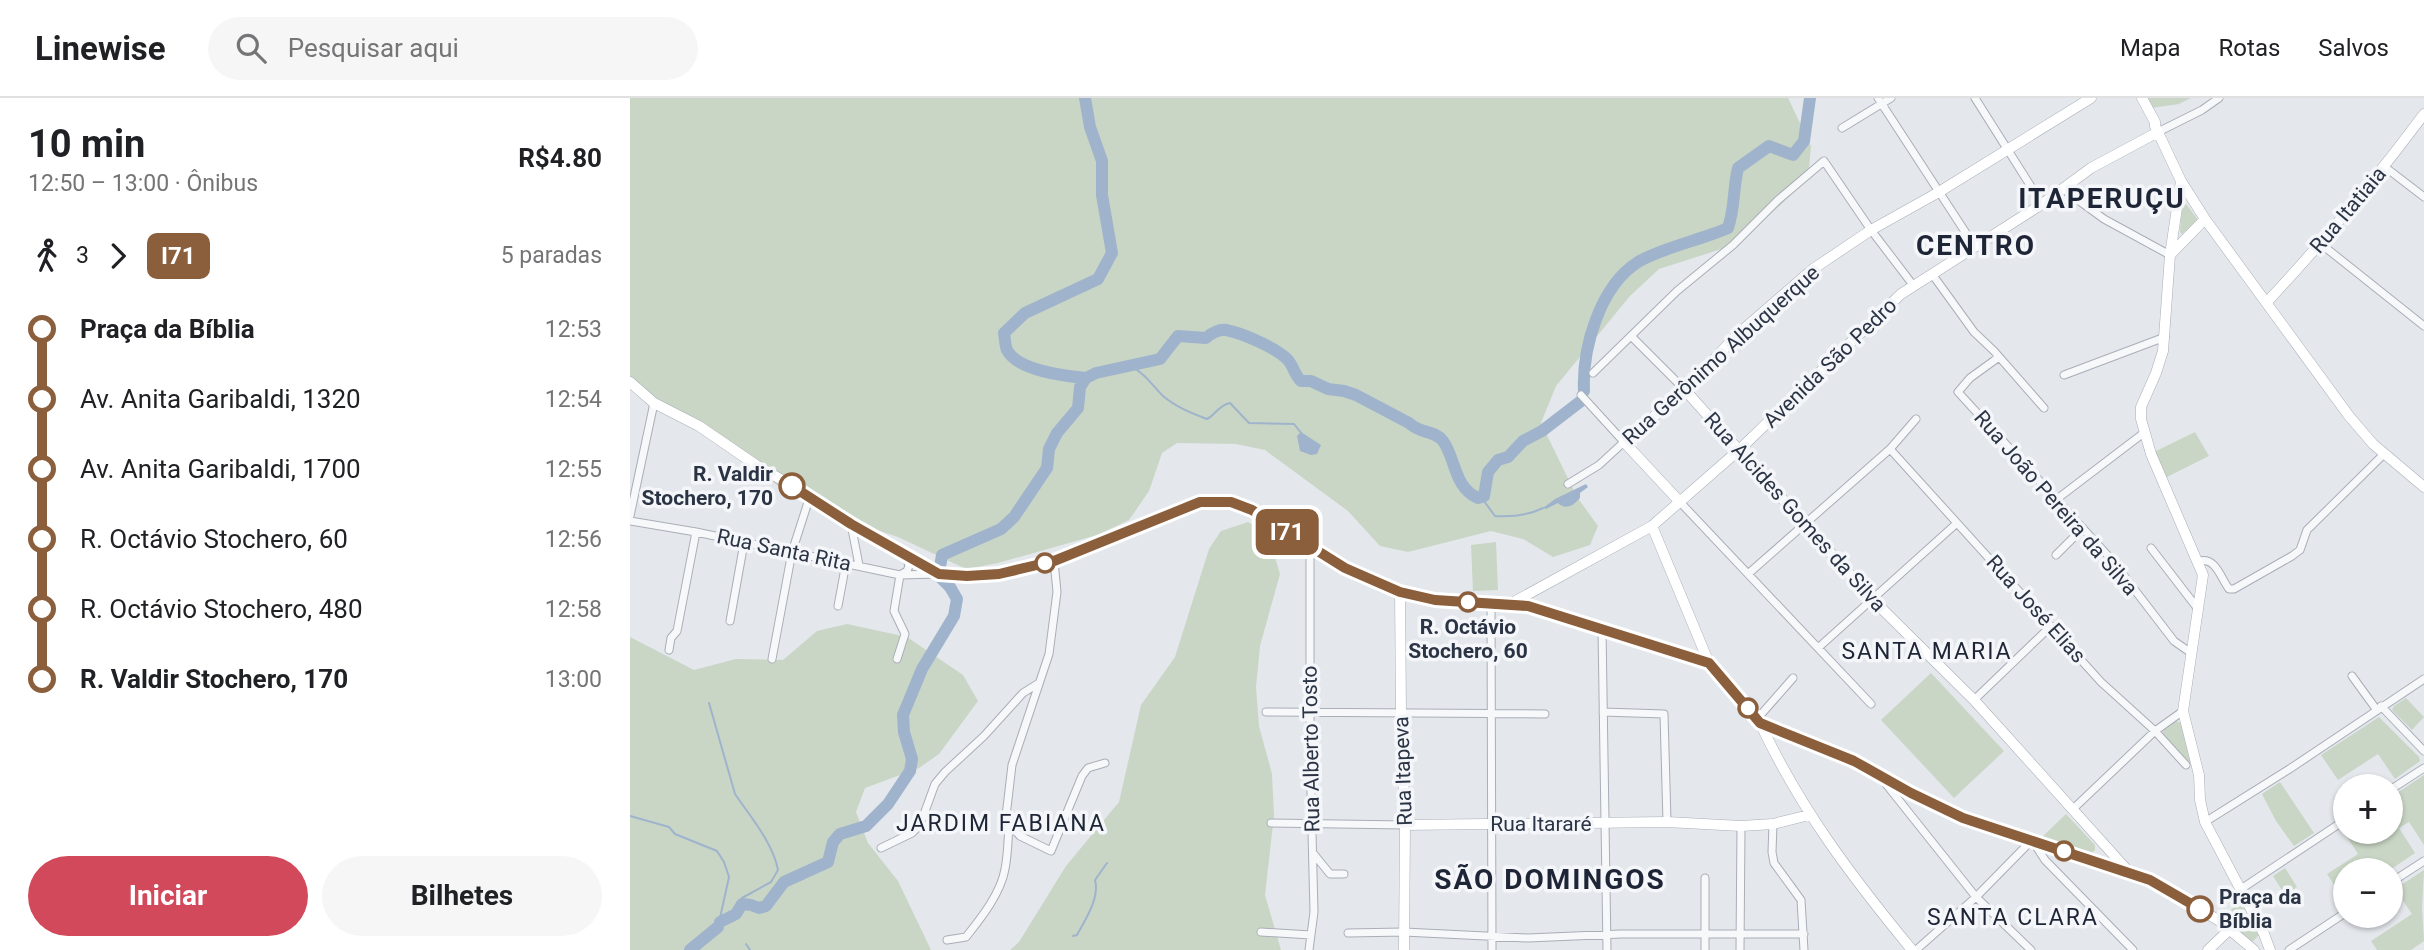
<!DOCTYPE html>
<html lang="pt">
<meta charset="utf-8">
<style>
body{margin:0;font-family:Roboto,sans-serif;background:#f6f6f6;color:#202124;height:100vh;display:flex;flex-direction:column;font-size:26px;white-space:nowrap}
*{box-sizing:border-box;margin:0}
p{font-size:23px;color:#757577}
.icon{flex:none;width:38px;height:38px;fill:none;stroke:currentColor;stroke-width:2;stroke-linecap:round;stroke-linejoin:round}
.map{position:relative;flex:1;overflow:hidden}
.side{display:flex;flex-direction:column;background:#fff;width:630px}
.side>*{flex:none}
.badge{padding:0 14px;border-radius:10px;font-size:24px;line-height:46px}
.fabs{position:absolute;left:1703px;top:676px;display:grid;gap:14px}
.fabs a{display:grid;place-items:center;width:70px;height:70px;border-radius:50%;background:#fff;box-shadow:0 2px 5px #0004;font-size:35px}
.map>.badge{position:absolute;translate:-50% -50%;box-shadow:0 0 0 4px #fff}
.legs{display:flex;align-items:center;gap:10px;height:77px;padding:0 28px;font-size:23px}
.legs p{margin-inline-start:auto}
.overview{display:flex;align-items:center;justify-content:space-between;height:119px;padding:0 28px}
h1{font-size:38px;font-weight:700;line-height:52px}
.button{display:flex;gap:14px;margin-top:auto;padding:14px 28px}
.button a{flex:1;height:80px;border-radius:42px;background:#d1495b;color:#fff;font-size:28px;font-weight:700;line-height:80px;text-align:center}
.button a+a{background:#f6f6f6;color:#202124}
ul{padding:0 28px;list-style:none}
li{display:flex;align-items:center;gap:24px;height:70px;font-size:26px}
li i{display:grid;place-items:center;width:10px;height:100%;margin:0 9px;background:currentColor}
li i::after{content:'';width:18px;height:18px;margin:-9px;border:5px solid;border-radius:50%;background:#fff}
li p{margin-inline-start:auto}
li:first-child i{background:linear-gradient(#0000 50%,currentColor 0)}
li:last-child i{background:linear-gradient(currentColor 50%,#0000 0)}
header{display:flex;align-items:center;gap:42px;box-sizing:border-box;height:98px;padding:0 35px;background:#fff;border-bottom:2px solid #e0e0e0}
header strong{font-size:33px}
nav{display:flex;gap:38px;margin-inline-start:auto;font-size:24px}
.search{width:490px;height:63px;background:#f6f6f6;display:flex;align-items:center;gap:18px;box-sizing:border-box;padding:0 24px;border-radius:38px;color:#757577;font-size:26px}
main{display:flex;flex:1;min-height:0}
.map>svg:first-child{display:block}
.green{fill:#c9d6c5}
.water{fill:#9fb4cc}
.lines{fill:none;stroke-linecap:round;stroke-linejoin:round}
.stream{stroke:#9fb4cc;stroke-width:2}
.river{stroke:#9fb4cc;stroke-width:12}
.street-casing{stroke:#a9aeb7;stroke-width:9}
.secondary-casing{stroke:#a9aeb7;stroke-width:11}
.street{stroke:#f7f8fa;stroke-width:7}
.secondary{stroke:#fff;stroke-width:10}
.line-1-casing{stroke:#fff;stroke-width:16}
.line-1{stroke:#8b5e3c;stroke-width:10}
.stop-1-dot{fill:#fff;stroke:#8b5e3c;stroke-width:3.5}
.labels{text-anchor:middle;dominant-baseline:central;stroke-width:7;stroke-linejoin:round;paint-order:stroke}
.street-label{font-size:21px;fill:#2b3445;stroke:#f4f6f9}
.stop-label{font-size:21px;font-weight:bold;fill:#2b3445;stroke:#f4f6f9;text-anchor:end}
.neighbourhood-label{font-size:23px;letter-spacing:2px;fill:#1d2536;stroke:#f4f6f9}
.district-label{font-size:28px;font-weight:bold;letter-spacing:2px;fill:#1d2536;stroke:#f4f6f9}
</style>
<header>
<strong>Linewise</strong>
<div class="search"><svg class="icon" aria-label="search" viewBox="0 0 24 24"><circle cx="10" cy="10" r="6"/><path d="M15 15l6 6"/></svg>Pesquisar aqui</div>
<nav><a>Mapa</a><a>Rotas</a><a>Salvos</a></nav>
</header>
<main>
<section class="side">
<div class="overview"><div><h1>10 min</h1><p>12:50 – 13:00 · Ônibus</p></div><b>R$4.80</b></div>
<div class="legs"><svg class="icon" aria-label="walk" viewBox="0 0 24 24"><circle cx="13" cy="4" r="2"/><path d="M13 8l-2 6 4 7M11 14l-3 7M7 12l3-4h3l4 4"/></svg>3<svg class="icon" aria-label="forward" viewBox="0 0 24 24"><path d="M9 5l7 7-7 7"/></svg><b class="badge" style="background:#8b5e3c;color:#fff">I71</b><p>5 paradas</p></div>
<ul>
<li><i style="color:#8b5e3c"></i><b>Praça da Bíblia</b><p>12:53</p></li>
<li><i style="color:#8b5e3c"></i><span>Av. Anita Garibaldi, 1320</span><p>12:54</p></li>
<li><i style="color:#8b5e3c"></i><span>Av. Anita Garibaldi, 1700</span><p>12:55</p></li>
<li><i style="color:#8b5e3c"></i><span>R. Octávio Stochero, 60</span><p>12:56</p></li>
<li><i style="color:#8b5e3c"></i><span>R. Octávio Stochero, 480</span><p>12:58</p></li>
<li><i style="color:#8b5e3c"></i><b>R. Valdir Stochero, 170</b><p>13:00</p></li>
</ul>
<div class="button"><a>Iniciar</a><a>Bilhetes</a></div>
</section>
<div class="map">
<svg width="1794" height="852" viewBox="0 0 1794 852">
<rect width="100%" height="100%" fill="#e4e7ec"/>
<path class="green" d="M0 0H1158L1181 48 1178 81 1110 145 1029 171 1000 198 926 288 911 325 947 399 968 428 960 447 923 459 893 441 861 433 778 454 750 448 718 413 635 352 606 346 547 345 532 355 519 393 499 422 467 437 368 465 336 471 268 439 190 413 151 390 0 282Z
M1510 0H1561L1549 6 1521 10Z
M1556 106 1568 122 1552 136 1550 134 1552 108Z
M1565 334 1579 358 1535 380 1524 354Z
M618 424 638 436 650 476 630 548 626 589 629 628 642 676 644 717 635 797 651 852H380L389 844 436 768 489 704 511 607 545 559 579 451 591 433Z
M866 444 868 492 843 493 841 447Z
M217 526 277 539 333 577 348 603 309 656 289 670 235 690 226 714 238 745 268 783 301 852H0V539L64 572 106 561 153 562 187 533Z
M1301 575 1374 653 1324 700 1251 622Z
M1776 600 1794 619 1782 632 1762 612 1764 608Z
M1749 619 1789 659 1790 663 1765 681 1748 656 1708 682 1691 657Z
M1546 623 1551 625 1561 666 1533 637V633Z
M1794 677V747L1779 724 1769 730 1785 755 1760 772H1715L1714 802 1697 776 1728 756 1712 731 1715 729V733H1760L1761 699Z
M1650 684 1684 735 1664 748 1646 723 1632 696Z
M1436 716 1465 747V752L1459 757 1410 741Z
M1655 770 1667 789 1655 797 1643 778Z
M1794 772 1792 810 1794 843 1781 852H1747L1741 843 1782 816 1765 791Z
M1609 802 1629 837 1622 844 1595 820Z"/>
<path class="water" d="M671 334 691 347 687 356 681 357 670 353 667 338Z
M956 386 958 389 950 395V400C944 407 936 413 928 405L916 411 913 410 925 401Z"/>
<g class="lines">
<path class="stream" d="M500 268C515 275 522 287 533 298 546 309 561 315 577 321 585 317 589 307 600 305L619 325 664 326 672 336
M851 399 865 418C882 419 897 418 913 410
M79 605 105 696C120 718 143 745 148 772L141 784 112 800V806
M0 718 39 729 45 736 87 753 94 764 99 779 88 829
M443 838 447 837C455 822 470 800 465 782L477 765
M116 846 120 852"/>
<path class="river" d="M455 0 460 29 472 63V97L482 155 468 181 395 215 374 235C375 240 375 248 377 252 388 273 435 278 456 280
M954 293C952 250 970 188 1008 164 1031 150 1071 142 1098 130 1105 110 1103 90 1108 70L1139 48 1163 57 1174 43 1180 0
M310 469 312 457 371 431 384 419 417 370 419 351 427 335 448 310 450 289 456 280 466 275 530 261 548 238 576 240C582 235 588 231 596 232 612 235 644 249 656 260 663 266 664 276 671 283H681L698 291 714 293 726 297 779 325C790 336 805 332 813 343 826 361 824 390 848 400L854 398 858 374 868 362 878 359 893 343 912 333 951 303
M90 824 106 816 112 806 121 807 129 810 136 808 154 784 198 764 203 744 210 736 236 728 258 706 280 673 282 661 274 634 273 617 292 571 324 518 327 501 320 489 309 478
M60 852 88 829"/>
<g class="street-casing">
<path id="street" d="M1248 0 1345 149
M1345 0 1412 106
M1212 30 1261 0
M1528 34 1572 12 1589 0
M1755 69 1794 99
M1433 91 1474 121 1540 157
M1691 146 1794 228
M1302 176 1344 234 1364 253 1414 310
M1001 238 1055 292
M1369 259 1340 280 1328 294 1481 461 1544 543 1561 555
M963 275 1047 193 1103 147 1148 102 1194 63 1241 132 1283 187
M1434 277 1535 239
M1260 351 1471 584 1525 633 1556 667
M938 386 969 367 994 344 951 297
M1427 401 1515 334
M1049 403 1241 606
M0 418 24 305
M0 423 66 434 270 477 308 476
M221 426 229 467
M1521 450 1568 511
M1426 457 1453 430
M424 463 427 494 419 556 382 667 376 718 379 726 390 738 421 753 452 678 458 670 475 665
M1569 463C1586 459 1590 479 1599 491H1604L1662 458 1670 452 1677 432 1754 356
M1118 476 1260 351 1286 321
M861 506 862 852
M208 508 216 465
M100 523 114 445
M972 531 977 852
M1188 550 1327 425
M39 552 41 540 47 533 66 434
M142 561 162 454 180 398
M267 561 275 536 264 513 270 477 277 473 279 468 276 458
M1722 578 1746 611
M1344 602 1421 528
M1751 608 1794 653
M636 614 915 616
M973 614 1034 616 1037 724
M1127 621 1163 580
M1252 681 1346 799 1401 852
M1760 692 1794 670
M1442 712 1525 633 1553 613
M1575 724 1661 670 1794 581
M641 725 775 727
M1143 726 1142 754 1144 765 1171 802 1174 852
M251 750 282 735 290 727 305 686 315 674 354 638 393 595 409 585
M683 755 700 776H714
M1075 780V852
M1760 785 1794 763
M1611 791 1715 722
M631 834 681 837
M718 835 774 834 898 840 991 836H1174
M317 842 336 839C351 820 371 795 375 771 378 756 378 741 379 726
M679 852 684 814 680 655V449
M1110 852 1111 728
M1286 852 1346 799 1402 742 1415 762 1503 852
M1659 852 1715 815"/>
</g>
<g class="secondary-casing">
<path id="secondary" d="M1512 0 1525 24V28L1551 83 1575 121 1719 318 1743 346 1794 389
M1551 83 1540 157 1533 253 1526 275 1511 309V321L1521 356 1573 477 1553 613 1569 677 1570 702 1575 724 1634 836 1640 852
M1540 157 1575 121
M1637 204C1693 144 1745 82 1794 16
M0 284 24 305 69 328 126 367 180 398 221 426 309 476 357 477 424 463 570 404 585 402 601 404 622 412 715 470 770 494 805 502 898 508 1079 565 1130 625 1224 663 1281 695 1333 720 1520 782 1588 822 1624 852
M1055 292 1241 500 1344 602 1499 774
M1049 403 994 344 1055 292 1107 237 1183 171 1241 132 1309 94 1461 0
M1022 428 1079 565
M770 494 771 616 775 727 774 852
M882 505 1022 428 1109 352 1271 196 1412 106 1461 70 1528 34
M1130 625C1171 712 1222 779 1282 852
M775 727 1037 724 1111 728 1143 726 1179 717
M1578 852 1599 832"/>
</g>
<use href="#street" class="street"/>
<use href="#secondary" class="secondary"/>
</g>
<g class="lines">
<g class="line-1-casing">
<path id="line-1" d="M162 388 221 426 309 476 337 478 369 476 424 463 570 404H601L622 412 715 470 770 494 805 502 898 508 1079 565 1130 625 1224 663 1281 695 1333 720 1520 782 1570 811"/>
</g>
<use href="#line-1" class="line-1"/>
</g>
<g class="stop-1-dot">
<circle cx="162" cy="388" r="12"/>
<circle cx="415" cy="465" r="9"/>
<circle cx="838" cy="504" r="9"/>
<circle cx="1118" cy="610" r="9"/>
<circle cx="1434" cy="753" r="9"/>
<circle cx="1570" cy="811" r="12"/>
</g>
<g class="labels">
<g class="street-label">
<text transform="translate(1718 112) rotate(-50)">Rua Itatiaia</text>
<text transform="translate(1091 257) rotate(-42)">Rua Gerônimo Albuquerque</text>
<text transform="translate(1200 265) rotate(-44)">Avenida São Pedro</text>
<text transform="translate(1426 405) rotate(49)">Rua João Pereira da Silva</text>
<text transform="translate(1165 414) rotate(48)">Rua Alcides Gomes da Silva</text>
<text transform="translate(154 452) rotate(12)">Rua Santa Rita</text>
<text transform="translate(1406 511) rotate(48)">Rua José Elias</text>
<text transform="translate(681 651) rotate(-91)">Rua Alberto Tosto</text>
<text transform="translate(773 673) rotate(-92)">Rua Itapeva</text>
<text x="911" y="726">Rua Itararé</text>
</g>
<g class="stop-label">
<text x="143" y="376">R. Valdir<tspan x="143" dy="24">Stochero, 170</tspan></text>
<text x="838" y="529" text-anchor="middle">R. Octávio<tspan x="838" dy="24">Stochero, 60</tspan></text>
<text x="1589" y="799" text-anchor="start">Praça da<tspan x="1589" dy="24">Bíblia</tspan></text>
</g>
<g class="neighbourhood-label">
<text x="1297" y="553">SANTA MARIA</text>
<text x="371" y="725">JARDIM FABIANA</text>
<text x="1383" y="819">SANTA CLARA</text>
</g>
<g class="district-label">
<text x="1472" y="100">ITAPERUÇU</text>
<text x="1346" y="147">CENTRO</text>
<text x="920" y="781">SÃO DOMINGOS</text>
</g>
</g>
</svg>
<div class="fabs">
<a>+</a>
<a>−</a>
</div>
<b class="badge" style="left:657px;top:434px;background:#8b5e3c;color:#fff">I71</b>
</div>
</main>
